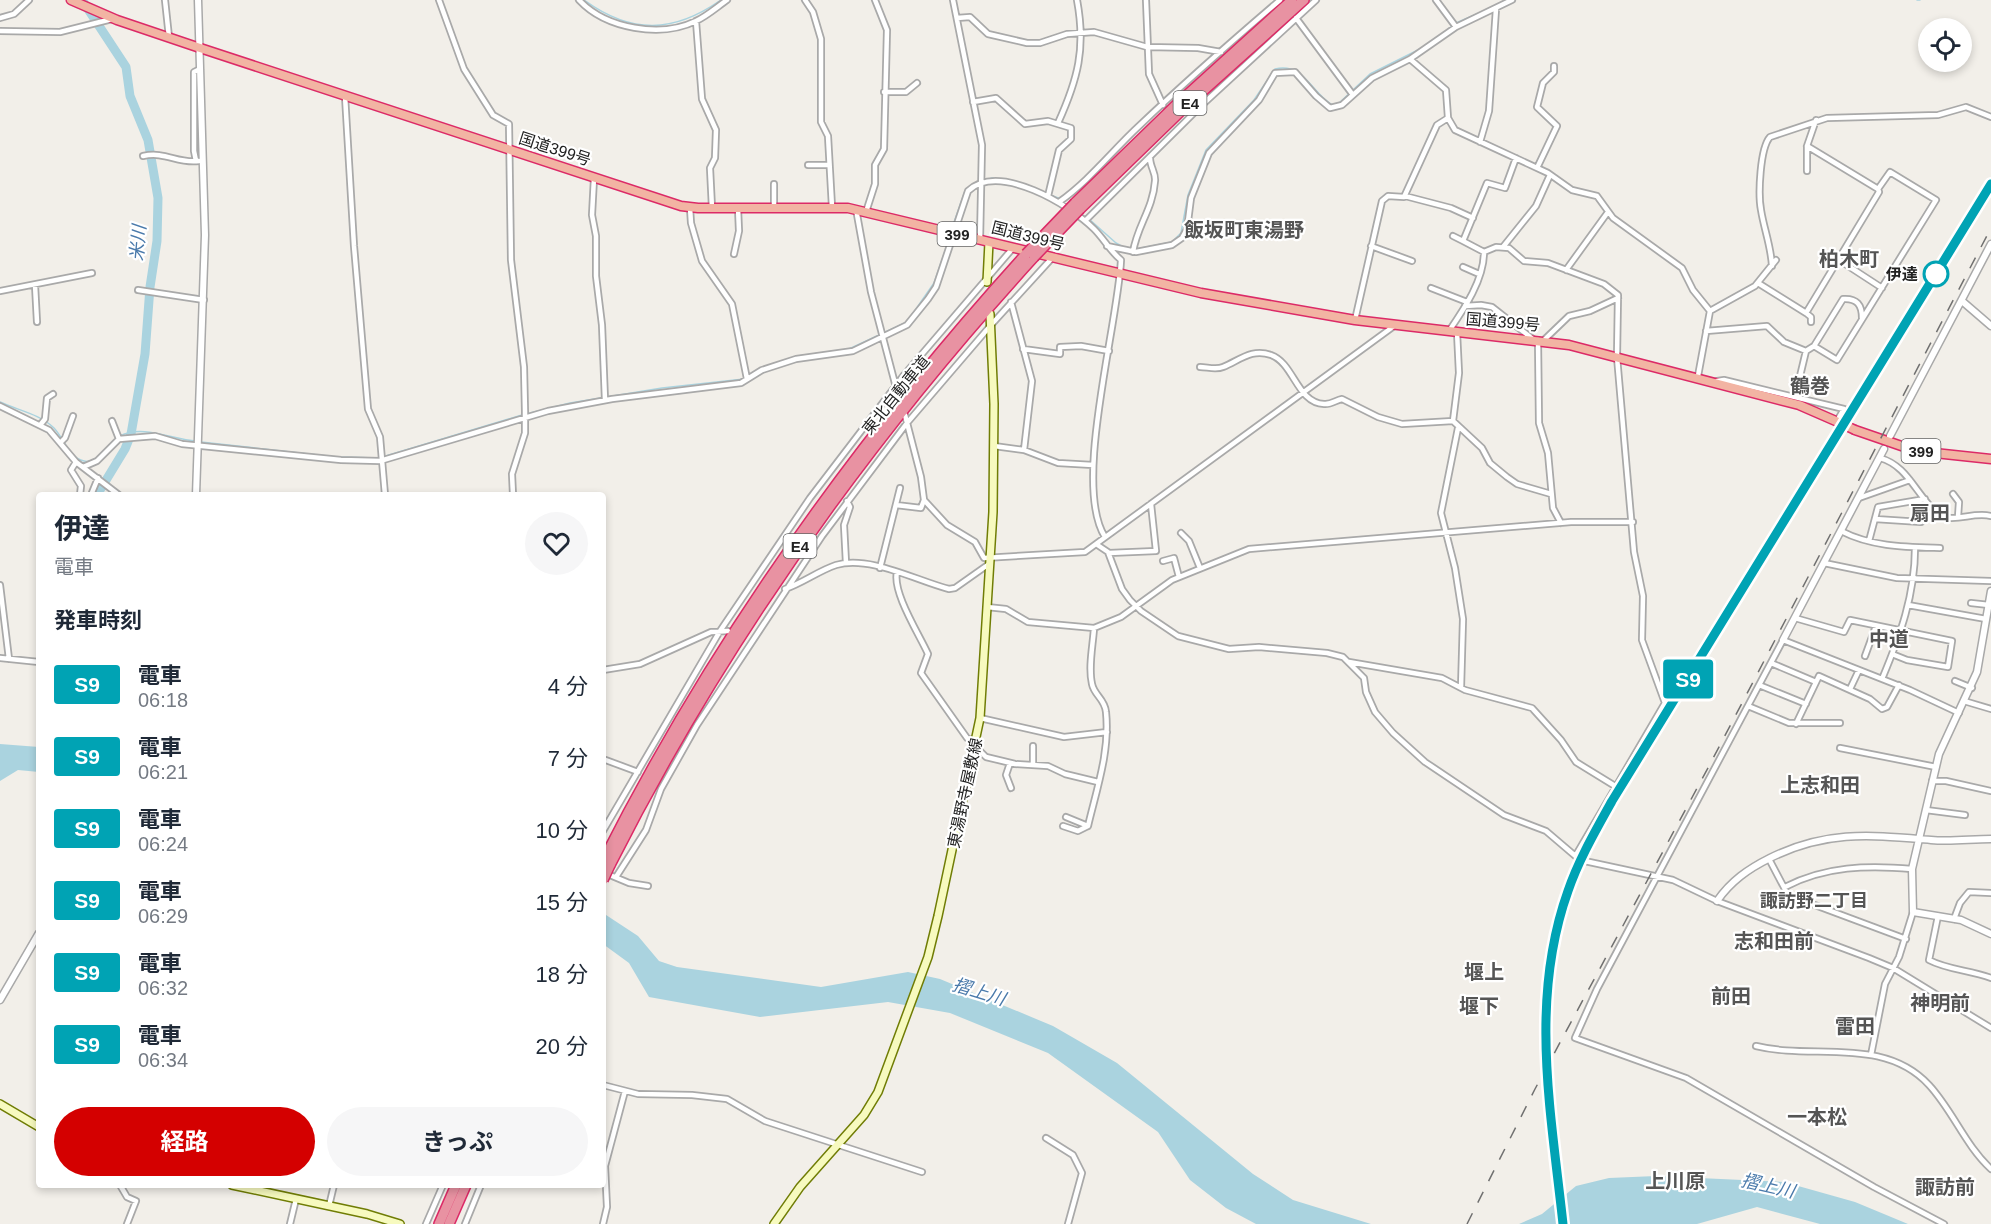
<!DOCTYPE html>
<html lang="ja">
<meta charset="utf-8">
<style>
body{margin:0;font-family:Helvetica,"Noto Sans JP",sans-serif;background:#f6f6f7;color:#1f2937;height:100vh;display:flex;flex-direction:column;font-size:22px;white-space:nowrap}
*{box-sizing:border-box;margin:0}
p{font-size:20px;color:#747a83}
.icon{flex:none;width:33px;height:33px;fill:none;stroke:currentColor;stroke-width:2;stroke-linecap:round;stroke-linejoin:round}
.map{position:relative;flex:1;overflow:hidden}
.drawer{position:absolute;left:36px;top:492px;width:570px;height:696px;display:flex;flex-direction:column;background:#fff;border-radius:6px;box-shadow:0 3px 9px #0003}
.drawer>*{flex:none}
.badge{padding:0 12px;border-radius:4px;font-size:21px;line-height:39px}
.controls{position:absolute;left:1918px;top:18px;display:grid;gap:12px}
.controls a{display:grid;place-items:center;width:54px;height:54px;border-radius:50%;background:#fff;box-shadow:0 3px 9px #0003;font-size:30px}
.map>.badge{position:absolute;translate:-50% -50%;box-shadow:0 0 0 3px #fff}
h2{padding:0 18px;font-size:22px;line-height:54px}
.round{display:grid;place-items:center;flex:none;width:63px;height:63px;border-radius:32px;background:#f6f6f7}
.head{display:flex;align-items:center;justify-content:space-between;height:102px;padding:0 18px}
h1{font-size:28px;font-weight:700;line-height:45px}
.button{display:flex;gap:12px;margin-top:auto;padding:12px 18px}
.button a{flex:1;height:69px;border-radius:36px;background:#d40000;color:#fff;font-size:24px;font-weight:700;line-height:69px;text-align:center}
.button a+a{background:#f6f6f7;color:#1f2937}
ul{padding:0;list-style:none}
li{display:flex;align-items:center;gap:18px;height:72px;padding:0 18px}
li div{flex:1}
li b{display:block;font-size:22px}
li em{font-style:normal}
li .badge{min-width:66px;font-weight:700;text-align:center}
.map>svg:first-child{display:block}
.water{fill:#aad3df}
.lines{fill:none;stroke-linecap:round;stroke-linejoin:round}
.stream{stroke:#aad3df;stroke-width:1.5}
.river{stroke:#aad3df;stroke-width:9}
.minor-casing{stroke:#a9a9a9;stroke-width:8}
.tertiary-casing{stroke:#a9a9a9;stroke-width:9}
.secondary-casing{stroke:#707d05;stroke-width:10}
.trunk-casing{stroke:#dc2a67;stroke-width:11}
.motorway-casing{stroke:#dc2a67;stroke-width:12}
.minor{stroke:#fff;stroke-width:4.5}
.tertiary{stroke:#fff;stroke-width:6}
.secondary{stroke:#f7fabf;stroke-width:7}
.trunk{stroke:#f2b4a3;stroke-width:8}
.motorway{stroke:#e892a2;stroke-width:9}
.rail{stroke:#707070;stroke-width:1.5;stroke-dasharray:12 12;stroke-linecap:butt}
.trunk-bridge-casing{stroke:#dc2a67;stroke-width:11;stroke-linecap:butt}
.motorway-bridge-casing{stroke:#dc2a67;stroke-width:12;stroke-linecap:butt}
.trunk-bridge{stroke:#f2b4a3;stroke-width:8}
.motorway-bridge{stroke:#e892a2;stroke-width:9}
.line-casing{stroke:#fff;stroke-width:14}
.line{stroke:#00a3b4;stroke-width:9}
.stop-dot{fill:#fff;stroke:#00a3b4;stroke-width:3}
.labels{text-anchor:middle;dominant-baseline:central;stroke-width:4.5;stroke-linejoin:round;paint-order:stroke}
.shield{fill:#fff;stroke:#646464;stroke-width:1.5}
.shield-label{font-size:15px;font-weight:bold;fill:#222}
.street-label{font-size:16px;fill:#222;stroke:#fff}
.stop-label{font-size:16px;font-weight:bold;fill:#222;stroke:#fff;text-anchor:end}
.water-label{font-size:18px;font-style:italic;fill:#4a7aab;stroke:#fff}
.neighbourhood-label{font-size:18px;font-weight:bold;fill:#555;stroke:#fff}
.quarter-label{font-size:20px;font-weight:bold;fill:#555;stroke:#fff}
</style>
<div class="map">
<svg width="1991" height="1224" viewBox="0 0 1991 1224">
<rect width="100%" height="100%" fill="#f2efe9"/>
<path class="water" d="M0 744 39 747V772L18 770 0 781Z
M603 913 638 936 659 961 677 967 821 987 908 972 940 979 1053 1026 1117 1063 1253 1174 1293 1200 1371 1224H1256L1226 1208 1190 1180 1158 1132 1048 1053 950 1013 888 1002 760 1017 649 997 629 963 603 944Z
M1656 1176 1784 1182 1855 1202 1908 1224H1820L1757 1207 1697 1224H1519L1542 1214 1576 1186 1609 1178Z"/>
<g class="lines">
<path class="stream" d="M584 0C632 35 674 33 721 0
M1917 0H1920
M1456 23 1484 11
M1442 34 1452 26
M1338 104 1370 74 1420 49
M983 181 992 178 1013 182
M1018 183 1061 199
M1089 219 1116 243 1125 248
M952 228 965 191 976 184
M1136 249 1172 242 1181 233 1188 195 1206 150 1254 100 1275 69C1305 62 1311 94 1334 106
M766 366 798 356 849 349 907 322 934 283 950 237
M0 402C17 410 40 414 54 428 63 437 69 458 84 461 98 465 109 441 120 436 143 424 173 440 196 441
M201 442 336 457 379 458 522 415 570 403 662 388 744 379"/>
<path class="river" d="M82 0 126 67 130 96 148 140 158 198 157 241 150 287 145 354 131 434 125 449 97 495"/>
<g class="minor-casing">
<path id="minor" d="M165 0 169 37
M439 0 464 69 493 115 509 124 511 260 524 367 525 411V433L512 474 513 495
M579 0C606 29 661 38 696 21 707 16 717 7 727 0
M805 0 813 12 821 39V122L828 136 832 207
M953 0 982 145 980 240
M1146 0 1149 74 1163 105
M1436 0 1456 27
M0 18 14 14 29 0
M957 18 970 17 988 34 1027 43H1040L1067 34 1094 32 1147 47 1198 48 1221 52
M1296 18 1353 95
M696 21 702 99 716 130 715 158 710 168 712 208
M0 31 60 32 112 19
M1410 59 1446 90 1448 118 1455 130 1548 173 1572 190 1597 196 1613 218 1682 268 1693 290 1710 311
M884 92H906L917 83
M345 96 354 246 368 409 380 437 385 495
M973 102 996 98 1025 124 1048 121 1071 128V139L1059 150 1048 196
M1058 123C1078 79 1086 48 1077 0
M1480 142 1489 111 1496 9
M143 156C166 151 177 164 199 161
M196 161 194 151V72L200 69
M808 165H829
M1537 168 1557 126 1537 107 1543 83 1554 72V66
M1807 171V146L1816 120
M594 178 592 215 596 236V276L602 325 605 400
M774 184V208
M1405 196 1451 208 1473 218
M1059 202C1089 181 1112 151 1139 126 1184 83 1232 41 1280 0
M690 208 691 223 702 261 732 304 747 379
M856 209 871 292 898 395
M866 212 875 184V165L884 149 887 30 875 0
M1085 221 1203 104 1316 0
M1453 236 1463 241
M1107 246 1136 252 1172 245 1182 238 1187 229 1191 198 1209 153 1259 100 1275 73 1295 72 1316 96 1330 108 1342 105 1372 78 1410 59 1456 27 1512 0
M1371 246 1412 261
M1503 247 1536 206 1550 175
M1133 252C1137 226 1153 209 1155 181 1156 173 1150 167 1150 158
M1484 252 1496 247 1509 248 1524 261 1548 263 1604 284 1618 295 1617 357 1634 552 1643 596 1642 640 1665 703 1576 855
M734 254 739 231 738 208
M1839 260 1882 288
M1772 266C1771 246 1764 229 1761 210 1758 194 1760 148 1770 137L1827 118 1938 115 1966 107 1991 117
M1463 267 1479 274
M1566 270 1608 212
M1758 283 1806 313 1811 317V322
M35 285 37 322
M1431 288 1467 302
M138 290 204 300
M0 291 92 273
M1011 302 1032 381 1024 450
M1465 306 1481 305 1492 307 1534 340
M1806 313 1879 192 1878 189 1807 146
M1355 320 1382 201 1388 196 1404 197 1437 125 1448 118
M1449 331C1464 309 1484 280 1484 252L1463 241 1487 183 1505 188 1516 158
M1706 331 1767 326 1784 342 1806 351
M1538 340 1539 423 1548 453 1553 508 1561 523
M1544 340 1569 316 1590 311 1618 298
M1814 346 1837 360 1936 200 1890 172 1878 189
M1023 349 1060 354V347L1081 346 1109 351
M1200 367C1207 367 1216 370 1223 367 1240 360 1252 348 1271 355 1294 363 1297 403 1324 404 1331 405 1336 400 1342 399L1378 417 1402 424 1453 421 1482 448 1490 463 1507 477 1517 484 1551 494
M1698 376 1710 311 1755 286 1776 260
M1717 381 1724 380 1844 409 1837 421
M1795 397 1806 351 1814 346 1843 299C1857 298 1862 305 1862 318
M0 406 49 430 76 462 119 495
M905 415 921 477 924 500 947 525 975 542 984 558 1085 552 1394 326
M112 421 119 439
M1453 421 1459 373 1457 332
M41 424 45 419 47 398 53 394
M1458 428 1441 513 1455 568 1463 619 1461 688
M60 443 65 438 73 416
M994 446 1024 450 1058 463 1093 465
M1880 458C1910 466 1917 500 1943 517 1959 521 1974 512 1991 516
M76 462 71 470 81 486 80 495
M83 467 97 461 119 439 155 436 182 444 341 460 380 461 548 411 612 399 741 383 762 370 796 359 853 351 907 325 928 299 936 287 968 191C999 162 1070 205 1094 229 1104 239 1110 251 1121 260 1118 326 1072 485 1105 537
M1953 494 1959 502 1958 517
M91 495 98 478
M1859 498 1910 480
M896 505 921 508 924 500
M1875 519 1921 522
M1841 531C1872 547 1906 547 1940 548
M1181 533 1189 541 1200 568
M1869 541 1878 507 1925 499
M1096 544 1108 552 1122 589 1130 600 1141 611 1178 636 1229 649 1259 647 1327 653 1343 657 1364 678 1366 692 1375 712 1393 733 1425 762 1504 815 1546 831 1580 860 1673 880 1717 901 1869 958 1893 968 1991 1028
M1109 553 1156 551 1151 504
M1163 561 1174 558 1179 577
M846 563 844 525 850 507 847 501
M1824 563 1897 578 1991 581
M880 568 900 488
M897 572C892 592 919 634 928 654L921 673 967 738 975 743
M0 585 9 659
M785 589C803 583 818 571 836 565 870 555 917 581 949 589L955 588 989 564
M1971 603 1989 605
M1908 605 1986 619
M987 607 1006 609 1028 622 1094 628 1121 617 1172 580 1249 549 1571 522H1633
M1795 618 1844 632 1850 620 1952 641 1948 667 1907 660 1892 654
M1865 656 1876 626
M0 658 39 662
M1349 662 1442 678 1465 690 1532 708 1561 740 1576 762 1615 786
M1771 663 1816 682
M603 670 640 664 711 632 728 631
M1882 679C1900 636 1915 595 1915 548
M1955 681 1972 688
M1759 685 1806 704
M1850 689 1859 670
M1964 701 1991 709
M1748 706 1789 723H1840
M980 718 1064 737 1107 732
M1796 724 1819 676 1870 699 1882 709 1887 707 1899 685
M975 746 986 757 1015 764 1048 766 1065 774 1098 782
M1033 746V765
M1840 748 1936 767
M603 759 638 772
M1010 763 1006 775 1011 788
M1932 781H1946L1991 791
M1926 810 1965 815
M1066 817 1088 826
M1063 826 1078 831 1088 826C1097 788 1110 751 1106 712 1105 699 1094 695 1092 684 1088 667 1093 645 1094 628
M603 831 720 631 810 498 904 375 1013 248
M1769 859 1788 895 1906 939
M605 873 629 883 648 886
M616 877 646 830 661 789 697 725 822 536 907 423 991 325 1053 257
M1785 887C1825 866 1868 865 1912 869
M1938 916 1929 960C1948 970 1970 970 1991 978
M1954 919 1960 903 1969 892 1991 893
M1756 1046C1813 1060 1884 1036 1929 1085 1953 1111 1965 1145 1991 1169
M1871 1055 1885 984 1899 957 1913 912
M603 1085 638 1094 692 1095 727 1099 765 1121 922 1172
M1046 1138 1073 1155 1082 1173 1068 1224
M120 1185 127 1197 136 1201 127 1224
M329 1206 334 1185
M290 1224 296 1199
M426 1224 443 1185
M465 1224 481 1185
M603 1224 607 1207 605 1166 625 1091
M1944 1224 1874 1187 1686 1078 1575 1038 1597 989 1783 640 1910 690 1959 713"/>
</g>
<g class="tertiary-casing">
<path id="tertiary" d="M1962 301 1991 326
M1890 436 1991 244
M196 495 205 235 198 0
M1991 591 1977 672 1939 754 1912 869 1913 912 1961 920 1991 934
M1783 640 1884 449
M1717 901C1731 881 1748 869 1770 858 1827 830 1870 835 1931 840 1951 842 1971 839 1991 839
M0 1000 39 933"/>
</g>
<g class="secondary-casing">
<path id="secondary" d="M987 282 989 242
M0 1104 39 1127
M232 1185 367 1214 400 1224
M774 1224 800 1187 864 1115 878 1092 928 957 938 916 980 718 993 512 994 404 990 314"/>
</g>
<g class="trunk-casing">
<path id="trunk" d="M71 0 117 20 200 48 681 206 698 208H848L1201 293 1355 320 1569 345 1799 405 1838 422
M1855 430 1916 451 1991 459"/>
</g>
<g class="motorway-casing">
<path id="motorway" d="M1075 203 1177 104 1292 0
M1080 209 1183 109 1304 0
M603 861C715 639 859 438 1026 254
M610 865C722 643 866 441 1034 257
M439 1224 456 1185
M449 1224 466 1185"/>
</g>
<use href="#minor" class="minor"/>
<use href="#tertiary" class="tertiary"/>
<use href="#secondary" class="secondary"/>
<use href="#trunk" class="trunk"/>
<use href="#motorway" class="motorway"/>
<path class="rail" d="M1467 1224 1535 1089 1709 766 1991 228
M1563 1224C1552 1112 1529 1001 1568 891 1579 859 1596 830 1612 801L1991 185"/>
<g class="trunk-bridge-casing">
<path id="trunk-bridge" d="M1838 422 1855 430"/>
</g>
<g class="motorway-bridge-casing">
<path id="motorway-bridge" d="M1026 254 1075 203
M1034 257 1080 209
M603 880 610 865"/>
</g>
<use href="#trunk-bridge" class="trunk-bridge"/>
<use href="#motorway-bridge" class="motorway-bridge"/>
</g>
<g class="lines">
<g class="line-casing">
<path id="line" d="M1563 1224C1551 1112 1529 1000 1568 891 1579 859 1596 830 1612 801L1991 184"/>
</g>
<use href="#line" class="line"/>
</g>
<circle class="stop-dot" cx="1936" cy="274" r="12"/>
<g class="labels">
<g class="shield">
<rect x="1173.5" y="91" width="33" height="24" rx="4.5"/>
<rect x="937.5" y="222" width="39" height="24" rx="4.5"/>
<rect x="1901.5" y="439" width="39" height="24" rx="4.5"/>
<rect x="783.5" y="534" width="33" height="24" rx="4.5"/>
</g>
<g class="shield-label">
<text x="1190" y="103">E4</text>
<text x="957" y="234">399</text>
<text x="1921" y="451">399</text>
<text x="800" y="546">E4</text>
</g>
<g class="street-label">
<text transform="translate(555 149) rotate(18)">国道399号</text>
<text transform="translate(1028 236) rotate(14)">国道399号</text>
<text transform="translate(1503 322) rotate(5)">国道399号</text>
<text transform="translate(896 395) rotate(-51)">東北自動車道</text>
<text transform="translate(965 793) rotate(-78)">東湯野寺屋敷線</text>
</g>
<g class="stop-label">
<text x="1918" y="274">伊達</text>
</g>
<g class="water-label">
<text transform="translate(138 243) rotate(-85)">米川</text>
<text transform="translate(979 992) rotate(17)">摺上川</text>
<text transform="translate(1768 1186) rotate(13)">摺上川</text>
</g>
<g class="neighbourhood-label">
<text x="1814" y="901">諏訪野二丁目</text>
</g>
<g class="quarter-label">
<text x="1244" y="230">飯坂町東湯野</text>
<text x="1849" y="259">柏木町</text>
<text x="1810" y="386">鶴巻</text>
<text x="1930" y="513">扇田</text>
<text x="1889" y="639">中道</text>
<text x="1820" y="785">上志和田</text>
<text x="1774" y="941">志和田前</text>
<text x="1484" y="972">堰上</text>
<text x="1731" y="996">前田</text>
<text x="1940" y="1003">神明前</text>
<text x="1479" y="1006">堰下</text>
<text x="1855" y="1026">雷田</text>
<text x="1817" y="1117">一本松</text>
<text x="1675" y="1181">上川原</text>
<text x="1945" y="1187">諏訪前</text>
</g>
</g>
</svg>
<div class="controls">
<a><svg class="icon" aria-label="locate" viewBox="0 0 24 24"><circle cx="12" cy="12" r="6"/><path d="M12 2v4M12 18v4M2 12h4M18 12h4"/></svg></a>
</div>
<b class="badge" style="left:1688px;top:679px;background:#00a3b4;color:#fff">S9</b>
<section class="drawer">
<div class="head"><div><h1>伊達</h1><p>電車</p></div><a class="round"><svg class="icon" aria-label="heart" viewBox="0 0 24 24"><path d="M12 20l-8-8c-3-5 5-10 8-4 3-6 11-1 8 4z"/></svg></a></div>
<h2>発車時刻</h2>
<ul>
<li><span class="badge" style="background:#00a3b4;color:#fff">S9</span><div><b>電車</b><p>06:18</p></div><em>4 分</em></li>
<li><span class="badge" style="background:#00a3b4;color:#fff">S9</span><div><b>電車</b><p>06:21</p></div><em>7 分</em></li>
<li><span class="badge" style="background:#00a3b4;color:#fff">S9</span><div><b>電車</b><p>06:24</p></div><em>10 分</em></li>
<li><span class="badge" style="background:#00a3b4;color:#fff">S9</span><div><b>電車</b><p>06:29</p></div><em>15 分</em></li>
<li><span class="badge" style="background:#00a3b4;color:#fff">S9</span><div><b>電車</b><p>06:32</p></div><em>18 分</em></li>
<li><span class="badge" style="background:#00a3b4;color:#fff">S9</span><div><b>電車</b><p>06:34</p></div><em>20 分</em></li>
</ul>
<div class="button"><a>経路</a><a>きっぷ</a></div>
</section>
</div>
